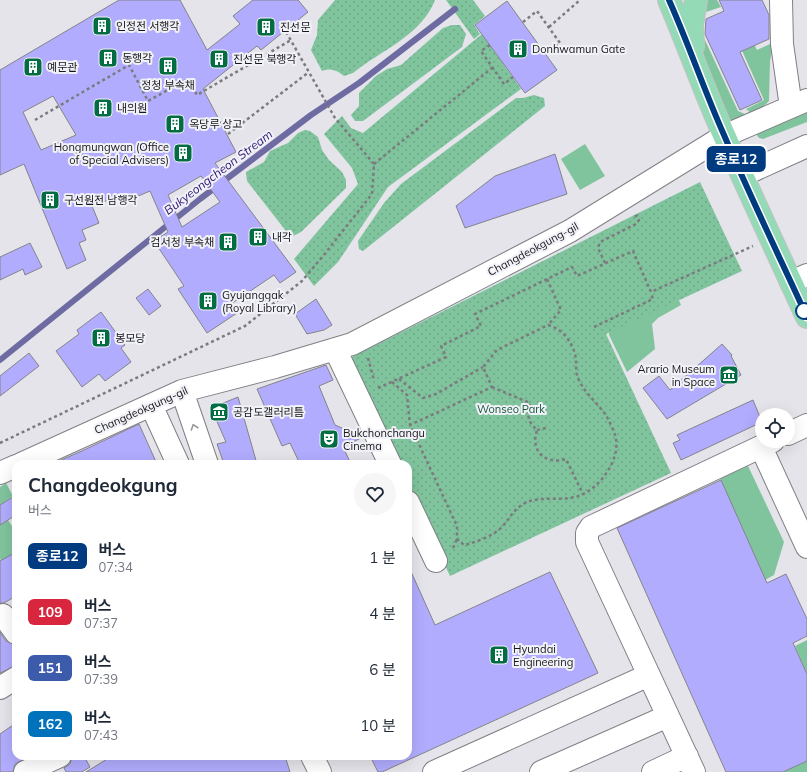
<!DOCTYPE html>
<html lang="ko">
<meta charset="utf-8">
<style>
body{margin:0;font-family:Mulish,"Noto Sans KR",sans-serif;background:#f6f6f7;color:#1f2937;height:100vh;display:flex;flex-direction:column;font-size:15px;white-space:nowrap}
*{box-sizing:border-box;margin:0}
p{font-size:13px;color:#747a83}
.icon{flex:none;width:22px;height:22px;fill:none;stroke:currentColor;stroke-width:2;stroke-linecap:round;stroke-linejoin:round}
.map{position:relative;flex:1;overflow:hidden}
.drawer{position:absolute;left:12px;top:460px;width:400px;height:300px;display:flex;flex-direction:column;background:#fff;border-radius:12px;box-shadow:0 4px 16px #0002}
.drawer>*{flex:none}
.badge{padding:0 8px;border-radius:6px;font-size:14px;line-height:26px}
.buttons{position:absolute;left:755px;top:408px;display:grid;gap:8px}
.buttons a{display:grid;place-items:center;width:40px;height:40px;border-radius:50%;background:#fff;box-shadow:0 4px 16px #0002;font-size:20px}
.map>.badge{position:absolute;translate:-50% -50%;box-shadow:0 0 0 2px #fff}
.round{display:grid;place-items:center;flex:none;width:42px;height:42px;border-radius:21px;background:#f6f6f7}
.headline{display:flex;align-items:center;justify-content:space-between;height:68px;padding:0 16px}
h1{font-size:19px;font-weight:700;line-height:30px}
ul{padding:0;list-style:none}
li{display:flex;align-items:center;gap:12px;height:56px;padding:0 16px}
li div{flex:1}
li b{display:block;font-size:15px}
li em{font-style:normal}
li .badge{min-width:44px;font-weight:700;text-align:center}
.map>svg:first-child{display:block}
.green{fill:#80c49d}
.park{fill:url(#park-dots)}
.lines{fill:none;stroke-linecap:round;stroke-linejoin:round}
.stream{stroke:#6e6ba2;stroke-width:6}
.building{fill:#b1acfd;stroke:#848489;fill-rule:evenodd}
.minor-casing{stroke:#808086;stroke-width:24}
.major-casing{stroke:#c3c3c3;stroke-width:24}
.path{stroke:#7b7b7f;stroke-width:2.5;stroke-dasharray:3 3;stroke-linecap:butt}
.minor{stroke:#fff;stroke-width:22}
.major{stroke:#94dab7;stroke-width:22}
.oneway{stroke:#979798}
.line-casing{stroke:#fff;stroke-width:9}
.line{stroke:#003b80;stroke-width:6}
.stop-dot{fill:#fff;stroke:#003b80;stroke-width:2}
.labels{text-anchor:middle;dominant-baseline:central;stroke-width:4;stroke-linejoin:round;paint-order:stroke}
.poi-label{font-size:11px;fill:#171719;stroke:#f1f1f8;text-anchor:start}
.street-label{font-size:11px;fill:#171719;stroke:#f1f1f8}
.park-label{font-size:11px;fill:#105637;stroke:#f1f1f8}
.water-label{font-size:12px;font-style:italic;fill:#2e1671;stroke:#f1f1f8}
</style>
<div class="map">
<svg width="807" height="772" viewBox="0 0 807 772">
<defs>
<pattern id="park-dots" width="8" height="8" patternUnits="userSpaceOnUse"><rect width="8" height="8" fill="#80c49d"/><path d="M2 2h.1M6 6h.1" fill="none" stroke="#6ea887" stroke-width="1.8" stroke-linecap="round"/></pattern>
</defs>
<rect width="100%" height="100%" fill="#e4e4ea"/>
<path class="green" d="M700 0H717L721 7 700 14Z
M697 23 738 111 752 117 744 121H730L718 103 697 54Z
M752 40 757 50 774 42 770 61 769 101 758 112 752 114 746 109 764 100 740 46Z
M807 106V122L763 139 759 138 756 134Z
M585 144 605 176 580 190 561 159Z
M674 289 681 305 658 318 652 324 655 349 627 372 609 335V329Z
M748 466 784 542 774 575 765 580 720 478Z
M6 483 13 496 0 505V487Z
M8 520 16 532V575L0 559V525Z
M807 640V674L795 646Z
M807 761V772H783Z"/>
<path class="park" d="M335 0H435C422 35 380 51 353 73L344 76C337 70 331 68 322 71L311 50 317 35 318 20Z
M446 0H473L485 16 474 25 480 34 474 39Z
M452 25H460L466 34 462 47 363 121H355L351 115 359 106V93L376 76 387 69 401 65 443 28Z
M482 34 521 89 388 187 338 262 314 286 294 259 358 184 352 168 324 134 342 116 351 128 363 133Z
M534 95 544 98 545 106 363 251 359 249 358 241 384 203 401 184 516 98H523Z
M305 130 310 131 318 137 322 150 329 160 342 172 346 180V188L301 232 293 236 286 231 247 181 246 172 264 162 270 151 288 143 298 133Z
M700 182 742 271 606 334 671 473 450 576 408 487V464H397L348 359Z"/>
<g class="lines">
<path class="stream" d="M0 360 200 199 311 115 359 83 455 9"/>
</g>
<path class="building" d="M119 0H180L207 50 240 24 233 16 253 0H298L308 12 261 50 257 46 203 89 236 152 215 163 296 272 280 283 274 275 231 304 237 313 207 333 178 289 184 286 154 241 168 232 150 191 122 203 119 196 92 206 99 223 82 230 86 240 79 243 86 260 67 269 24 164 0 175V70ZM53 96 76 135 41 150 23 112ZM201 176 220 202 182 227 168 195Z
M719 0H762L769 15V39L740 52 762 100 740 110 705 34 706 19 724 11Z
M507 1 557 70 525 93 475 25Z
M555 154 567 194 465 228 456 206 495 176Z
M30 243 42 267 25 275 23 269 0 280V257Z
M148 289 161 306 149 315 136 298Z
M316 299 332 325 324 330 307 334 295 314Z
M101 312 125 345 121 348 131 362 105 381 99 374 82 387 56 351 79 334 77 330Z
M722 344 732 355 731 356 741 375 667 419 643 388 659 376 670 390Z
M29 353 39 366 0 396V376Z
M326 365 333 380 319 386 335 425 363 437 343 447 351 464H300L290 443 282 446 257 389Z
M238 397 257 464H224L217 444 226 442 211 408Z
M753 400 762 422 681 460 673 443 680 440 677 435Z
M139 424 157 464H52L84 450Z
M721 480 767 583 786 574 807 619V636L793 643 807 674V761L783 772H726L617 528Z
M16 495V515L0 525V505Z
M16 552V596L4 603H0V561Z
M408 565 435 625 550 572 598 673 382 772H378L370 756H408Z
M0 632 6 641 16 645V666L0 673Z
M16 723V756H30L15 764 13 772H0V734Z
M72 756H84L90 767 82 772H66L64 768 70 764Z
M112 756H285L290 772H86Z"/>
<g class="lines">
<g class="minor-casing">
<path id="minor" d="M781 0 782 44 791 107
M743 175 807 146
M791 282 807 275
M335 349 390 464
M182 391 207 464
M151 405 178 464
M788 434 807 425
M761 447 807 547
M21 464 182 391 275 367 352 344 570 231 724 136 807 100
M0 473 16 466
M408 502 436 561
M0 617 3 615 16 633
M0 688 16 678
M312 756 320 772
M25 772 60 756
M434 772 649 675
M541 772 668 716
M653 772 687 756
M694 772 587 542V533L591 527 773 441"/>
</g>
<g class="major-casing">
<path id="major" d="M669 0C688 45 704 90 724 135 751 196 779 256 807 317
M693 47 692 25 696 0"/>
</g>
<path class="path" d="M523 22 537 11 560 43 546 54
M549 27 580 0
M490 45 481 51 504 84 513 77
M144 105 148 101 188 79 197 95 291 40
M35 120 129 65 148 101
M228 134 309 72
M374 164 492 68
M605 263 598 248 600 242 636 224 639 220 637 216H634
M547 279 561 310 548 325
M548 325C562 329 571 340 575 354 577 362 575 371 578 378 585 395 600 404 608 419 611 425 615 433 616 439 620 462 597 492 575 497 559 501 543 496 527 502 514 508 511 517 502 527 495 535 474 543 464 545L457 539V526L410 425 492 387 483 367 497 350Z
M594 327 653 299 651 293
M368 358 374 380
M399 379 423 398 436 394 483 367
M392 382 407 395 410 425
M492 387 530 403C527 415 527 421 537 430 530 451 545 465 566 459L583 494
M378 388 446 357 441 346 481 326 475 314 572 267 577 276 633 251 651 292 753 246
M537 430 546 428
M0 443 245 326 302 281 323 256 372 194 374 164 335 118 285 30
M453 548 457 539"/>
<use href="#minor" class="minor"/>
<use href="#major" class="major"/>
</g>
<defs><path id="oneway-chevron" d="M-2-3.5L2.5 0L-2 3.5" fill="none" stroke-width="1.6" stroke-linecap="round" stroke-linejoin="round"/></defs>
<use class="oneway" href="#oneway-chevron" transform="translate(194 427) rotate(-109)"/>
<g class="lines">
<g class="line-casing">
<path id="line" d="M669 0C689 45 704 90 724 135 750 196 779 256 807 317"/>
</g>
<use href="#line" class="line"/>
</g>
<defs>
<g id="building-square" transform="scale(1)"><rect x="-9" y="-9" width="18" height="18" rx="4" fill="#026c43" stroke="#f1f1f8"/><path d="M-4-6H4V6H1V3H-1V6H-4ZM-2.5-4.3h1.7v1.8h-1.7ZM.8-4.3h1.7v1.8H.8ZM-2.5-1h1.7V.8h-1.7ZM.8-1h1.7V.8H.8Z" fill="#fff"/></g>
<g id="museum-square" transform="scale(1)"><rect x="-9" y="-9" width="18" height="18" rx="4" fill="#026c43" stroke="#f1f1f8"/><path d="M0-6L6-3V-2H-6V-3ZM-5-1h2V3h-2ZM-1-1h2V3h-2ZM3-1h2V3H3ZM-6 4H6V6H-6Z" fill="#fff"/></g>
<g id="theatre-square" transform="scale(1)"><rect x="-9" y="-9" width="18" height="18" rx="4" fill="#026c43" stroke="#f1f1f8"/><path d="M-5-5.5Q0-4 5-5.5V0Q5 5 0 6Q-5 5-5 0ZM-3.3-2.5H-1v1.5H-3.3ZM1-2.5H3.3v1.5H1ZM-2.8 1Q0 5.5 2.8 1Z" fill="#fff"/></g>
</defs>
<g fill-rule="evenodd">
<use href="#building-square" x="102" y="26"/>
<use href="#building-square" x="266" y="27"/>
<use href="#building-square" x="518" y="49"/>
<use href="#building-square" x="108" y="58"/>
<use href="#building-square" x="219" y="59"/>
<use href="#building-square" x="168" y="66"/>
<use href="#building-square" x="33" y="67"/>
<use href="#building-square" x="103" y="108"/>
<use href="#building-square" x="175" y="124"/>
<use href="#building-square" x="183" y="153"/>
<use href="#building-square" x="50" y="200"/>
<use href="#building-square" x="258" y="237"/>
<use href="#building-square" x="228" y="242"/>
<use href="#building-square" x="208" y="301"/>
<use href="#building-square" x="101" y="338"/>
<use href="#museum-square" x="729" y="375"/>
<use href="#museum-square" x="219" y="412"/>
<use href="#theatre-square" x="329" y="439"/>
<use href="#building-square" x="499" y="655"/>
</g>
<circle class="stop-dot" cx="804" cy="311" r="8"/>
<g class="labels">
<g class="poi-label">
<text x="116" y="26">인정전 서행각</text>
<text x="280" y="27">진선문</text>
<text x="532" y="49">Donhwamun Gate</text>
<text x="122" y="58">동행각</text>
<text x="233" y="59">진선문 북행각</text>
<text x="47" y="67">예문관</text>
<text x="168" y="85" text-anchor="middle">정청 부속채</text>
<text x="117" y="108">내의원</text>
<text x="189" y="124">옥당루 상고</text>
<text x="169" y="147" text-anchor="end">Hongmungwan (Office<tspan x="169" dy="13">of Special Advisers)</tspan></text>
<text x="64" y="200">구선원전 남행각</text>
<text x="272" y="237">내각</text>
<text x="214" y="242" text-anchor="end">검서청 부속채</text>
<text x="222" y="295">Gyujanggak<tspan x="222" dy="13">(Royal Library)</tspan></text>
<text x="115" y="338">봉모당</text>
<text x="715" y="369" text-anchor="end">Arario Museum<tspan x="715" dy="13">in Space</tspan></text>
<text x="233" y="412">공감도갤러리틈</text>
<text x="343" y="433">Bukchonchangu<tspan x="343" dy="13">Cinema</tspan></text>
<text x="513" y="649">Hyundai<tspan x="513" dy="13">Engineering</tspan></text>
</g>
<g class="street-label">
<text transform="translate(533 249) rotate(-28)">Changdeokgung-gil</text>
<text transform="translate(141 410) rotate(-24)">Changdeokgung-gil</text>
</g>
<g class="park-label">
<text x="511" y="409">Wonseo Park</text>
</g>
<g class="water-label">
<text transform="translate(218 172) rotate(-37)">Bukyeongcheon Stream</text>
</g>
</g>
</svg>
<div class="buttons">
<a><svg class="icon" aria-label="locate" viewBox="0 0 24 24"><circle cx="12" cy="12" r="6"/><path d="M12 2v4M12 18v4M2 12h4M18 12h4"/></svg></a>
</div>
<b class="badge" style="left:736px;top:159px;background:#003b80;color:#fff">종로12</b>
<section class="drawer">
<div class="headline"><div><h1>Changdeokgung</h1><p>버스</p></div><a class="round"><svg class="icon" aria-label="heart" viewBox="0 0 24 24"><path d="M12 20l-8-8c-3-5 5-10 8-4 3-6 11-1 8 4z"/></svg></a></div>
<ul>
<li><span class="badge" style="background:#003b80;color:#fff">종로12</span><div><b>버스</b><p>07:34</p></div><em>1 분</em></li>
<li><span class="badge" style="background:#d7263d;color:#fff">109</span><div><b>버스</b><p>07:37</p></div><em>4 분</em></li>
<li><span class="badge" style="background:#3d5bab;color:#fff">151</span><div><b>버스</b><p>07:39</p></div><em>6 분</em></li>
<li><span class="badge" style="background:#0072bc;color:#fff">162</span><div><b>버스</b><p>07:43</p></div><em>10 분</em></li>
</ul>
</section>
</div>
